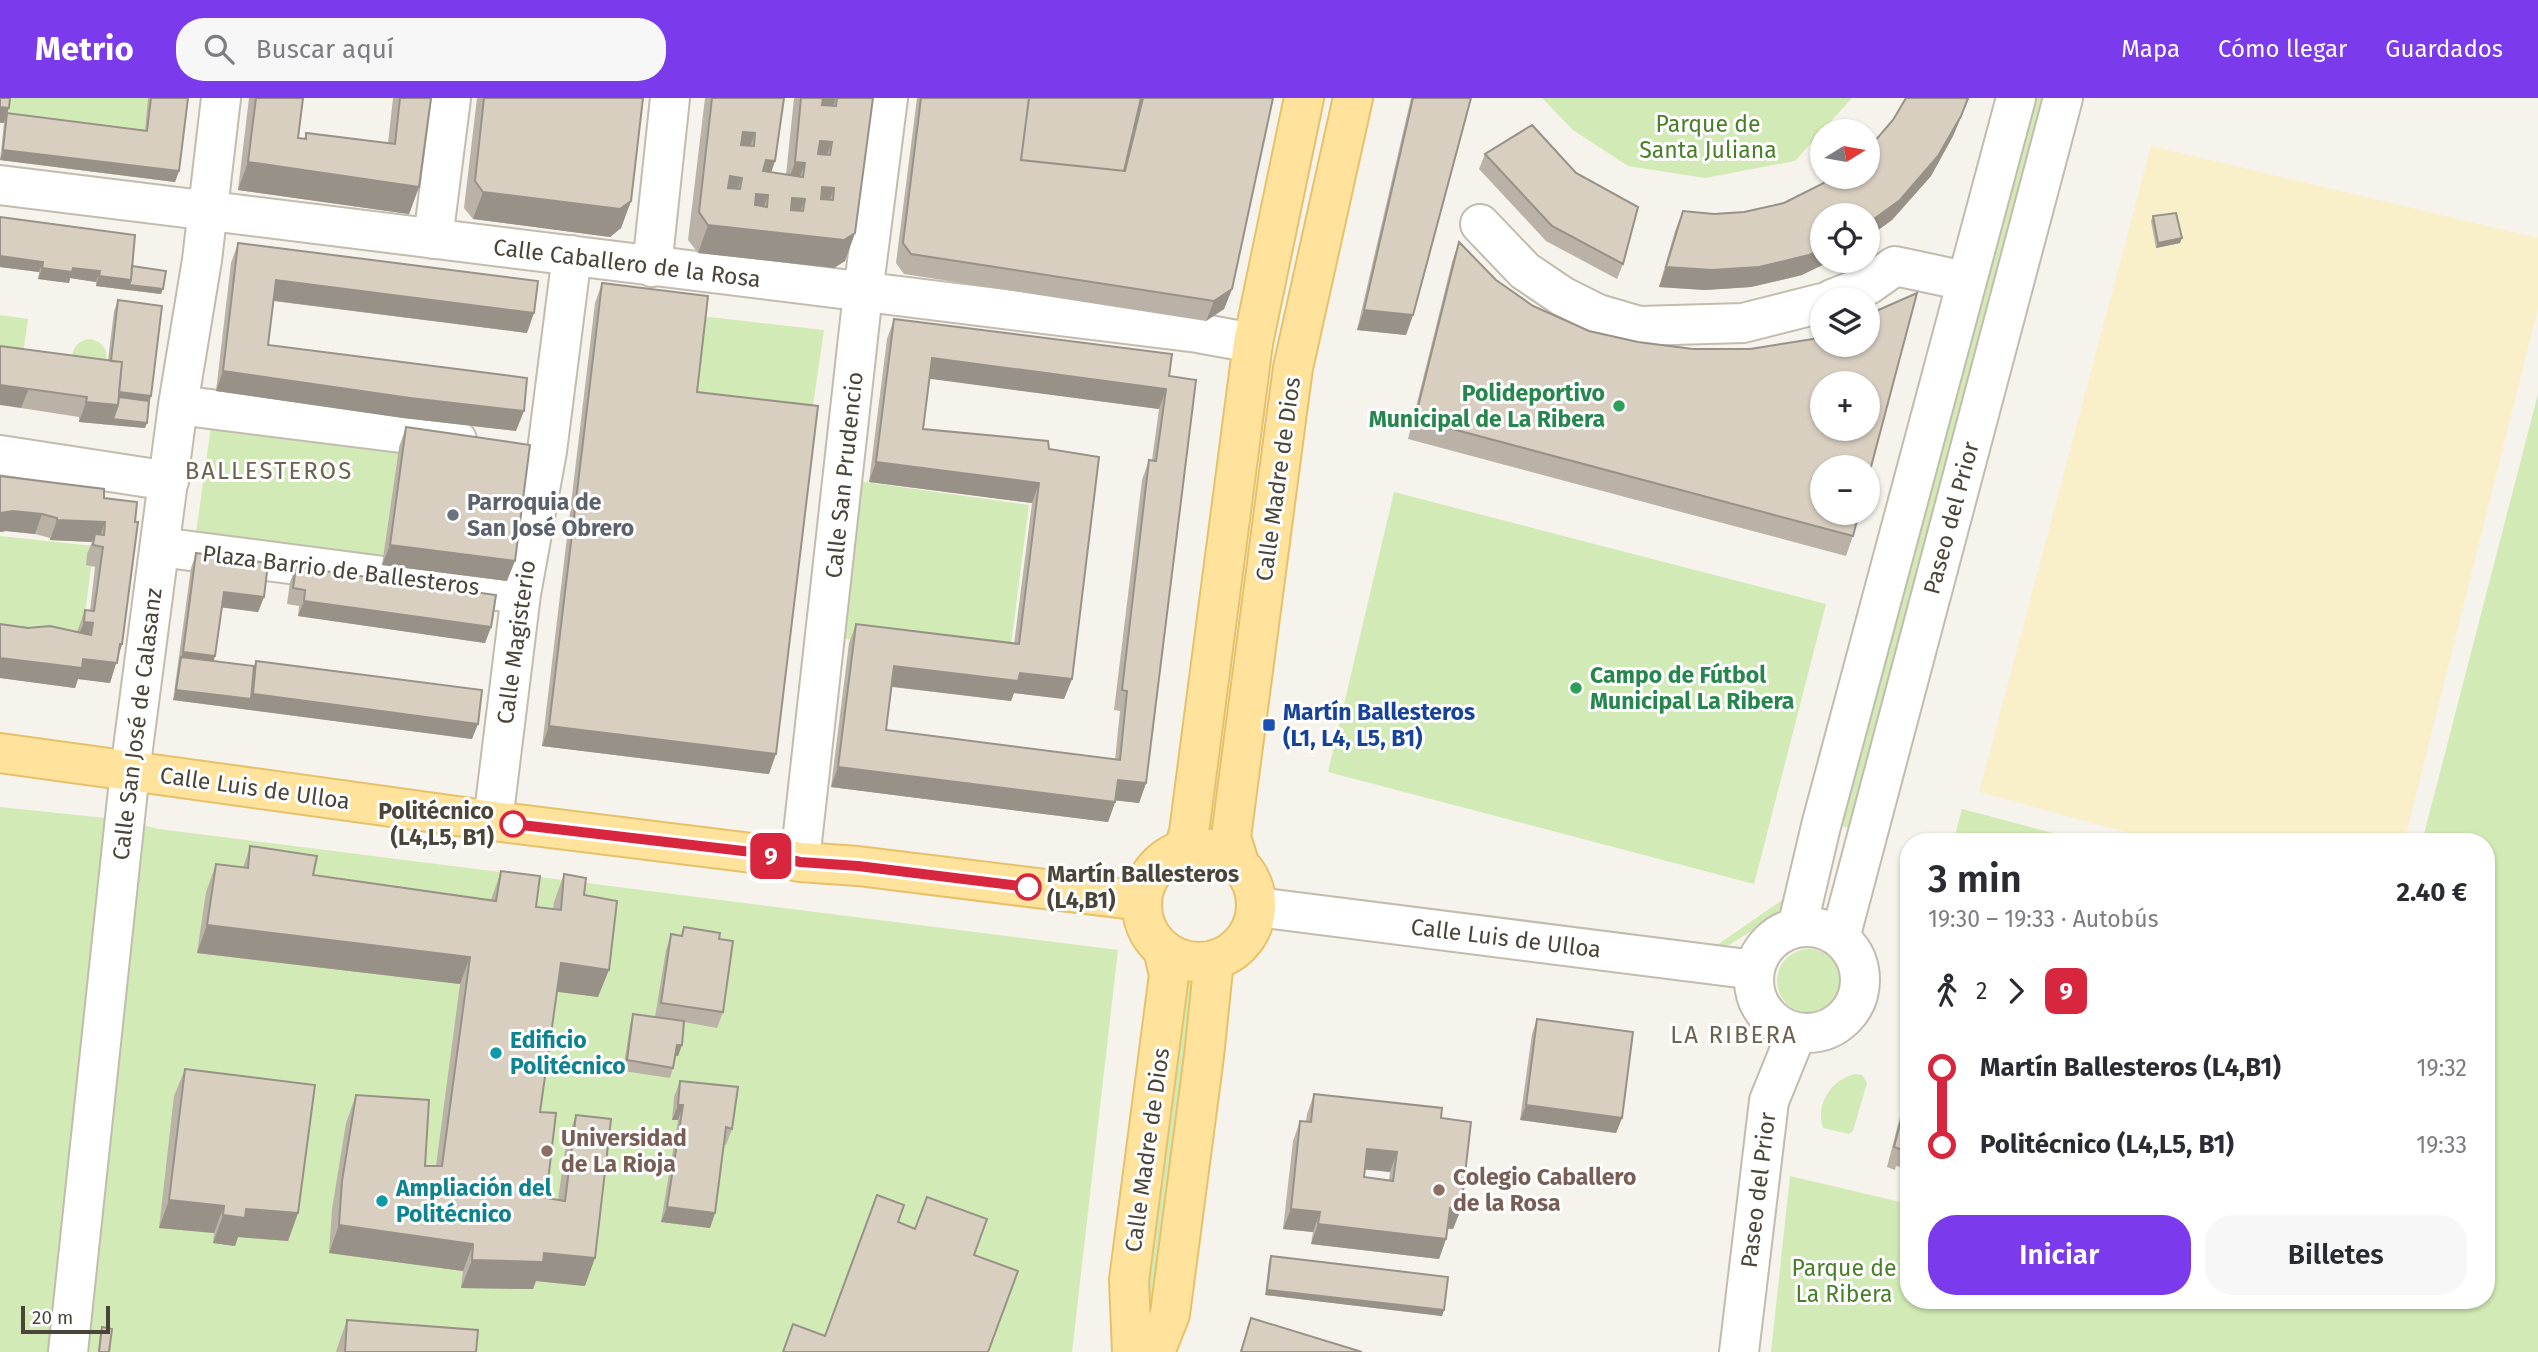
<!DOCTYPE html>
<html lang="es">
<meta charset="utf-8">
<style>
body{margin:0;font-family:"Fira Sans",sans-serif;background:#f7f7f7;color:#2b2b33;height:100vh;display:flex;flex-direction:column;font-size:26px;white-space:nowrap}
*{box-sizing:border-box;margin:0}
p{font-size:23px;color:#7c7c81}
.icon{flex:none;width:38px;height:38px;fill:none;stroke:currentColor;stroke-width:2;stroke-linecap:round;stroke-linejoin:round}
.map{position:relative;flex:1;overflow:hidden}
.details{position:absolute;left:1900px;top:735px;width:595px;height:476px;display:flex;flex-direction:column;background:#fff;border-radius:28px;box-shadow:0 2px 5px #0004}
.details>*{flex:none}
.badge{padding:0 14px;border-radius:10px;font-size:24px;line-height:46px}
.needle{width:46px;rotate:79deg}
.controls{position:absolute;left:1810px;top:21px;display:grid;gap:14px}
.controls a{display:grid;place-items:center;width:70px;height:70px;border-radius:50%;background:#fff;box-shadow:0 2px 5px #0004;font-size:35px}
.scale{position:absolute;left:21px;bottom:18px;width:89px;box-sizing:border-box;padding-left:7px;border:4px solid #4b4439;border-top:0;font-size:19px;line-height:24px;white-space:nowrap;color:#4b4439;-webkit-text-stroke:5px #fff;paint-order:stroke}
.map>.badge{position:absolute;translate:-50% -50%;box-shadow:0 0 0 4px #fff}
.legs{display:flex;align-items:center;gap:10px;height:77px;padding:0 28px;font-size:23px}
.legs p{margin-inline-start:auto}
.headline{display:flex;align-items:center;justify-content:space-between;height:119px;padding:0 28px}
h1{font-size:38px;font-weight:600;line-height:52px}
.primary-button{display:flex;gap:14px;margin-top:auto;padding:14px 28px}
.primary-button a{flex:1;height:80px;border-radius:28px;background:#7c3aed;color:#fff;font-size:28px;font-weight:600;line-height:80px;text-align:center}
.primary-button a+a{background:#f7f7f7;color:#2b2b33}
ul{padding:0 28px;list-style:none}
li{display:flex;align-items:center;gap:24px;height:77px;font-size:26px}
li i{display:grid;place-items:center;width:10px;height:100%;margin:0 9px;background:currentColor}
li i::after{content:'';width:18px;height:18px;margin:-9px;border:5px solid;border-radius:50%;background:#fff}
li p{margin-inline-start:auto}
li:first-child i{background:linear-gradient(#0000 50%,currentColor 0)}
li:last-child i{background:linear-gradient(currentColor 50%,#0000 0)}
header{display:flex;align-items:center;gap:42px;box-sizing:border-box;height:98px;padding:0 35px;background:#7c3aed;color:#fff}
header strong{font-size:33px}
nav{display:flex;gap:38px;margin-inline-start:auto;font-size:24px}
.search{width:490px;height:63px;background:#f7f7f7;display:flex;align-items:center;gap:18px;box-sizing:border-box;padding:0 24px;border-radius:28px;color:#7c7c81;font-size:26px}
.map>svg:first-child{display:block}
.green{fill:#d2eab5}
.sand{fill:#f9efc9}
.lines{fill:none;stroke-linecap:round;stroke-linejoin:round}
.minor-casing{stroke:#c2bbae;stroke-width:42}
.major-casing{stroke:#e6c16a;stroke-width:42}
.minor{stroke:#fff;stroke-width:38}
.major{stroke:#ffe39c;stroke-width:38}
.wall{fill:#bab2a6;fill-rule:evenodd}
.shaded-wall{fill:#979187}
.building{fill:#d8cfc1;stroke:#979187;stroke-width:2;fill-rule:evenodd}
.line-1-casing{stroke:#fff;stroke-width:16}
.line-1{stroke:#d7263d;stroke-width:10}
.leisure-dot{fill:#2e9e5b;stroke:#fff;stroke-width:2.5}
.worship-dot{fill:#6b7280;stroke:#fff;stroke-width:2.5}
.transit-dot{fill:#1a4fb4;stroke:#fff;stroke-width:2.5}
.stop-1-dot{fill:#fff;stroke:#d7263d;stroke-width:3.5}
.culture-dot{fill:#0f9aa8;stroke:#fff;stroke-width:2.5}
.education-dot{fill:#8d6e63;stroke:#fff;stroke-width:2.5}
.labels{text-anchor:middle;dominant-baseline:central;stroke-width:6;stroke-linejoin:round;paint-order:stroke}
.park-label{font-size:23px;fill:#4a7f2a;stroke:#fff}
.street-label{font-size:23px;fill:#4b4439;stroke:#fff}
.leisure-label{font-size:23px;font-weight:bold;fill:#27864d;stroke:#fff;text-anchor:end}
.worship-label{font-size:23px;font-weight:bold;fill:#5b616d;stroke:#fff;text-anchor:start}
.transit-label{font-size:23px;font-weight:bold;fill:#164399;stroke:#fff;text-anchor:start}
.stop-label{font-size:23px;font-weight:bold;fill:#4b4439;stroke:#fff;text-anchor:end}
.culture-label{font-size:23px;font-weight:bold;fill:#0d838f;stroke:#fff;text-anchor:start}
.education-label{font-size:23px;font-weight:bold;fill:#785e54;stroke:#fff;text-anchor:start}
.neighbourhood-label{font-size:24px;letter-spacing:2px;fill:#6e6250;stroke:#fff}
</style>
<header>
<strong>Metrio</strong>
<div class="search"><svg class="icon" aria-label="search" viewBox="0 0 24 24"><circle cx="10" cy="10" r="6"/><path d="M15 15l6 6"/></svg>Buscar aquí</div>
<nav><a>Mapa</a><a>Cómo llegar</a><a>Guardados</a></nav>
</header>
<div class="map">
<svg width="2538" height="1254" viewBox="0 0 2538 1254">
<rect width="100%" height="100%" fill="#f6f3ec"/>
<path class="green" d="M6 0H148L144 43 4 25Z
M1542 0H1852L1795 63 1705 80 1628 68 1573 32Z
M2034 0H2050L1856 731 1841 728Z
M0 217 28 221 21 271 0 269Z
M701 218 824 232 810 328 690 314Z
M88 241C101 242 109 251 106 264L72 261C72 250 77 244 88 241Z
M216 293 403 320 378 497 191 470Z
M2538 296V1254H1771L1790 1078 1909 1106V1202H2487V744H2422Z
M844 381 1029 407 1009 563 826 538Z
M1394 394 1826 506 1754 786 1328 674Z
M0 438 94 448 80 552 0 543Z
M0 709 125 722 158 731 1118 852 1072 1254H0Z
M1962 711 2087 744H1953Z
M1791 796 1782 814 1729 847H1717Z
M1777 883a32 32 0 1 1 64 0a32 32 0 1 1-64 0Z
M1185 885H1198L1151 1237 1143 1236 1150 1150Z
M1855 976 1862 977 1867 985 1853 1033 1849 1036 1823 1030C1815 1006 1832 981 1855 976Z"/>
<path class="sand" d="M2151 48 2538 140V210L2404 744H2161L1979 694Z"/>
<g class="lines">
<g class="minor-casing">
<path id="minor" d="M0 87 1198 235 1253 245
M1480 126 1525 173 1562 198 1598 216 1639 228 1743 225 1822 205
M433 141 451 0
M652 169 670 0
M1832 201 1868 187 1895 168 1965 183
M178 307 457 342
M0 357 169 383
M160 449 521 496
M493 723 521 496 547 353 572 157
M801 753 863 195 888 0
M1257 809 1755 872
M1754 882a53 53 0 1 1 106 0a53 53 0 1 1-106 0Z
M1797 830 1821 728 2016 0
M1840 840 2063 0
M68 1254 130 673 178 307 202 162 221 0
M1739 1254 1769 1003 1797 934"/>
</g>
<g class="major-casing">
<path id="major" d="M0 655 493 723 760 756 800 764 858 768 1142 803
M1142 807a57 57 0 1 1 114 0a57 57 0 1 1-114 0Z
M1184 751 1189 734 1253 245 1304 0
M1239 765 1231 739 1287 314 1293 270 1353 0
M1132 1254 1129 1182 1169 877 1163 851
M1155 1254 1170 1216 1204 958 1214 862"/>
</g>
<use href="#minor" class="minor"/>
<use href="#major" class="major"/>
</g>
<path class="wall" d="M148 0H188L179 73 175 84 0 62 4 25 7 15 145 32Z
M249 0H303L298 40 304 41 306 35 388 45 393 0H431L419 89 409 116 238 92Z
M477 0H643L631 103 621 130 610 139 473 121 464 110Z
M705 0H784L775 63 771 75 786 77 794 0H873L855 135 845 163 834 170 698 155 688 142Z
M917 0H1273L1232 191 1224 211 1206 223 904 176 896 165Z
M1411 0H1471L1413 217 1406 237 1357 232Z
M1906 0H1969L1953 38 1931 78 1892 122 1867 140V117L1802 177 1751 189 1705 192 1659 189 1675 133 1683 113 1714 116 1744 114 1784 105 1867 79Z
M1485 56 1623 166 1617 181 1546 143 1479 71Z
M2153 118 2180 145 2156 150 2151 123Z
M0 119 132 168 161 196 96 188V184L70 180 69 185 38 181 39 174 0 169Z
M1459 144 1496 182 1853 438 1846 458 1408 341 1452 164Z
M238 145 527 235 273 203 268 247 516 333 403 320 216 293 231 165Z
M602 185 697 294 769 676 542 648 595 205Z
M118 202 151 298 145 330 79 324V319L21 310 0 248 108 262 114 213Z
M894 221 1169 278 1146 685 1139 705 1116 702 1108 724 831 689 849 545 856 526 1014 546 1032 405 869 384 887 241ZM929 280 1159 311 1152 362H1149L1142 382 1114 612 1120 613 1115 662 886 632 892 589 1011 603 1014 595 1064 601 1072 581 1048 343 923 331Z
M406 329 507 483 382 467 399 349Z
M0 378 104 400 122 546 110 585 78 581 75 590 0 580V526L77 534 85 512 90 513 95 469 86 467 87 456 92 444 50 442V440L35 436 6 433 0 434Z
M196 455 264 499 258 514 222 509 214 563 254 568 256 563 472 641 173 602 191 470Z
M296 469 491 529 485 545 298 518 299 508 287 506 290 484Z
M250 748 313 777 491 802 501 773 536 809 553 811 554 804 564 776 584 797 598 899 557 893 540 1014 546 1100 558 1102 566 1045 576 1017 585 1188 536 1183 533 1191 461 1190 463 1173 329 1155 332 1111 346 1025 356 997 425 1068H436L460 886 197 855 206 794 216 766 243 770Z
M684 829 719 841 723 914 717 930 684 924 682 947 678 958H675L673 970 670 980 623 973 630 927 633 916 655 919 666 852 671 836 681 838Z
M1537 921 1622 1020 1616 1035 1520 1022 1532 936Z
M185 971 298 1115 288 1143 238 1139 235 1148 213 1145 214 1135 159 1130 174 998Z
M680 983 732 1031 726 1047 724 1046 715 1115 710 1130 661 1124 678 1022H672L674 999Z
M1909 984V1071L1896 1068 1895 1072 1887 1069Z
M1314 996 1441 1020 1461 1111 1453 1131H1447L1446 1141 1439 1161 1311 1146 1313 1134 1283 1131 1293 1043 1300 1023 1306 1024 1307 1016ZM1365 1071 1390 1074 1389 1082 1364 1079Z
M1271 1158 1444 1212 1442 1218 1265 1197 1269 1163Z
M1251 1220 1362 1254H1240Z
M347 1222 476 1254H336L337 1250Z
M102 1229 109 1254H98L100 1235Z"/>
<path class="shaded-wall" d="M821 0H836L828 22 814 21Z
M1968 0H1969L1953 38 1931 78 1892 122 1867 140V126Z
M0 9 9 10 4 25H0Z
M743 34 755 35 745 63 733 62Z
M820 43 832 44 821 72 810 71Z
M3 52 179 73 175 84 0 62Z
M766 62 775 63 765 91 755 90Z
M248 64 419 89 409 116 238 92Z
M795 64 805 65 795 93 785 92Z
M730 78 742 80 731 107 719 106Z
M822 89 834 90 824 118 812 117Z
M483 94 631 103 621 130 610 139 473 121Z
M756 96 768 97 758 125 746 124Z
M792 100 805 101 794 129 782 128Z
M708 127 855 135 845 163 834 170 698 155Z
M2182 140 2180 145 2156 150 2158 145Z
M1822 151V163H1831L1802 177 1751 189 1705 192 1659 189 1666 169Z
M0 158 43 164 39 174 0 169Z
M42 170H73L100 173 96 184 70 180 69 185 38 181Z
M99 178 131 182 163 191 161 196 96 188Z
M276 182 534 215 527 235 268 202Z
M1232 191 1224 211 1206 223 1214 203Z
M1364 212 1413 217 1406 237 1357 232Z
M932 260 1166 291 1159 311 924 280Z
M223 273 524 313 516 333 403 320 216 293Z
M0 287 29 290 21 310 0 307Z
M116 293 151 298 147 308 114 304Z
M86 304 118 307 147 325 145 330 79 324Z
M876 364 1039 385 1032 405 869 384Z
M13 413 42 416 35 436 6 433 0 434V415Z
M57 422 105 424 98 444 95 436 92 444 50 442Z
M390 447 515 463 507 483 382 467Z
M224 494 264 499 258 514 218 509Z
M304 503 491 529 485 545 298 518Z
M84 524 93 525 86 545 76 544Z
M120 546H122L110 585 78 581 75 590 0 580V560L83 561Z
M183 554 215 558 210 573 181 559Z
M894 568 1020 575 1072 581 1064 601 1014 595 1011 603 887 588Z
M176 592 251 601 253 596 478 626 472 641 173 602Z
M549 628 776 656 769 676 542 648Z
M838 669 1115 704 1108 724 831 689Z
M1118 682 1146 685 1139 705 1111 702Z
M207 827 470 859 460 886 197 855Z
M561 865 609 872 598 899 550 893Z
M677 947H682L678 958 673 957Z
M678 1007H683L678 1022H672Z
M1526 1007 1622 1020 1616 1035 1520 1022Z
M1367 1051 1397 1054 1390 1074 1360 1071Z
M169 1102 224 1108 214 1135 159 1130Z
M667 1109 715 1115 710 1130 661 1124Z
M1450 1110 1461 1111 1453 1131 1443 1130Z
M246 1111 298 1115 288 1143 238 1139 235 1148 213 1145 223 1117Z
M1291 1111 1320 1114 1313 1134 1283 1131Z
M1318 1126 1446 1141 1439 1161 1311 1146Z
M339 1127 473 1146 463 1173 329 1155Z
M544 1155 595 1160 585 1188 536 1183 533 1191 461 1190 472 1162Z
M1267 1192 1444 1212 1442 1218 1265 1197Z"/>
<path class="building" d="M0 0H10L9 10 0 9Z
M151 0H188L179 73 3 52 7 15 147 33Z
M256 0H303L298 40 306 41V35L395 46 400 0H431L419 89 248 64Z
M484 0H643L631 103 620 111 483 94 475 83Z
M712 0H784L775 63 766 62 763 73 803 79 805 65 795 64 801 0H823L822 7 836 8 837 0H873L855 135 844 142 708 127 699 114ZM743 34 755 35 754 48 741 47ZM820 43 832 44 830 57 818 56ZM730 78 742 80 740 91 728 90ZM822 89 834 90 833 102 821 101ZM756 96 768 97 767 109 755 107ZM792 100 805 101 803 113 791 112Z
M921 0H1029L1021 62 1125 73 1143 0H1273L1232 191 1214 203 911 156 903 145Z
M1029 0H1141L1124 73 1021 62Z
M1413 0H1471L1413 217 1364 212Z
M1906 0H1968L1961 18 1938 58 1900 102 1867 126V117H1822V151L1809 157 1759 169 1712 172 1666 169 1683 113 1714 116 1744 114 1784 105 1822 86 1833 79H1867V52L1893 22Z
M1532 27 1576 75 1638 109 1623 166 1552 128 1485 56Z
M2176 115 2182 140 2158 145 2153 118Z
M0 119 135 137 131 182 99 178 100 173 73 170 72 174 42 170 43 164 0 158Z
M1459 144 1496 182 1533 208 1589 233 1638 244 1693 251H1750L1813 241 1822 237V247H1867V217L1917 195 1867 384V369H1822V415H1859L1853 438 1415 321ZM1822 285H1867V331H1822Z
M238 145 538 183 534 215 276 182 268 247 527 280 524 313 410 300 223 273Z
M132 168 166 173 163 191 129 187 131 182Z
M602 185 708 198 697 294 818 308 776 656 549 628Z
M118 202 162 208 151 298 119 294 122 264 111 263Z
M894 221 1172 256 1169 278 1196 282 1146 685 1118 682 1115 704 838 669 856 526 1019 546 1039 385 876 364ZM932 260 1166 291 1156 363 1149 362 1122 592 1127 593 1120 662 886 632 894 568 1018 583 1020 575 1072 581 1099 359 1049 351 1048 343 923 331Z
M0 248 122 264 118 307 86 304 87 299 0 287Z
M119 299 149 303 147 325 113 321 118 307Z
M406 329 530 347 515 463 390 447Z
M0 378 104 391V400L137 404 135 424H138L122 546H120L117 565 83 561 82 570 0 560V526L28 530 50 528 91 537 93 525 84 524 85 512 94 513 103 449 93 447 95 436 104 437 105 424 57 422V420L42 416 13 413 0 415Z
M196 455 268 465 264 499 224 494 215 558 183 554Z
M296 469 496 497 491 529 304 503 305 492 293 490Z
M181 559 254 568 251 601 176 592Z
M256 563 482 592 478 626 253 596Z
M250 748 317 758 313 777 496 803 501 773 540 778 536 809 561 812 564 776 586 780 584 797 617 803 609 872 561 865 540 1014 556 1015 546 1100 565 1103 576 1017 611 1021 595 1160 544 1155 543 1164 472 1162 473 1146 339 1127 342 1083 356 997 429 1002 425 1068H442L470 859 207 827 216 766 248 770Z
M684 829 720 835 719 841 733 843 723 914 661 905 671 836 682 838Z
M633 916 684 923 682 947H677L673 970 627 962Z
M1537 921 1633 934 1622 1020 1526 1007Z
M185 971 315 987 298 1115 246 1111 245 1120 223 1117 224 1108 169 1102Z
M680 983 738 989 732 1031 726 1029 715 1115 667 1109 683 1007H678Z
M1909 992V1049L1903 1047 1902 1052 1894 1049Z
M1314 996 1442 1010 1441 1020 1471 1024 1461 1111 1450 1110 1446 1141 1318 1126 1320 1114 1291 1111 1300 1023 1311 1024ZM1367 1051 1397 1054 1393 1083 1364 1079Z
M877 1097 904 1107 898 1124 915 1131 927 1099 987 1121 974 1157 1018 1173 988 1254H783L793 1226 825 1238Z
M1271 1158 1448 1179 1444 1212 1267 1192Z
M1251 1220 1362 1254H1241Z
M347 1222 478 1232 476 1254H345Z
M102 1229 112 1231 109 1254H99Z"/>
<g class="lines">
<g class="line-1-casing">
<path id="line-1" d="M513 726 760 755 800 764 858 768 1028 789"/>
</g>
<use href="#line-1" class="line-1"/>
</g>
<g class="leisure-dot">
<circle cx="1619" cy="308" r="7"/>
<circle cx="1576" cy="590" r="7"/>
</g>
<circle class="worship-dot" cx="453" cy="417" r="7"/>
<rect class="transit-dot" x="1262" y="620" width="14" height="14" rx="3.5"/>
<g class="stop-1-dot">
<circle cx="513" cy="726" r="12"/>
<circle cx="1028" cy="789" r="12"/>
</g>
<g class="culture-dot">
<circle cx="496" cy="955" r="7"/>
<circle cx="382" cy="1103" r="7"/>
</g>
<g class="education-dot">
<circle cx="547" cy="1053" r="7"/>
<circle cx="1439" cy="1092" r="7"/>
</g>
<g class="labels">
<g class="park-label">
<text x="1708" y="26">Parque de<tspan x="1708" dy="26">Santa Juliana</tspan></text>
<text x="1844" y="1170">Parque de<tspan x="1844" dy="26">La Ribera</tspan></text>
</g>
<g class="street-label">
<text transform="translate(627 165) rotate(7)">Calle Caballero de la Rosa</text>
<text transform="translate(844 377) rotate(-84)">Calle San Prudencio</text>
<text transform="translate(1278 381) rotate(-82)">Calle Madre de Dios</text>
<text transform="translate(1951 420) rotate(-75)">Paseo del Prior</text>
<text transform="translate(341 472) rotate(7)">Plaza Barrio de Ballesteros</text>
<text transform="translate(516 544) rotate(-82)">Calle Magisterio</text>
<text transform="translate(137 626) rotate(-83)">Calle San José de Calasanz</text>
<text transform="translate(255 690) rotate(8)">Calle Luis de Ulloa</text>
<text transform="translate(1506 840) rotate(7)">Calle Luis de Ulloa</text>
<text transform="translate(1147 1052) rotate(-82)">Calle Madre de Dios</text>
<text transform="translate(1758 1092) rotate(-83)">Paseo del Prior</text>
</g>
<g class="leisure-label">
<text x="1605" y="295">Polideportivo<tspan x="1605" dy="26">Municipal de La Ribera</tspan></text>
<text x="1590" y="577" text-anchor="start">Campo de Fútbol<tspan x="1590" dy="26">Municipal La Ribera</tspan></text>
</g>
<g class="worship-label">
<text x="467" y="404">Parroquia de<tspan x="467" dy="26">San José Obrero</tspan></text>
</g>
<g class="transit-label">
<text x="1283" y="614">Martín Ballesteros<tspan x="1283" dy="26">(L1, L4, L5, B1)</tspan></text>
</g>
<g class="stop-label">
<text x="494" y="713">Politécnico<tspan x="494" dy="26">(L4,L5, B1)</tspan></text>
<text x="1047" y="776" text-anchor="start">Martín Ballesteros<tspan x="1047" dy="26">(L4,B1)</tspan></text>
</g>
<g class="culture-label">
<text x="510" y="942">Edificio<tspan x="510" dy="26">Politécnico</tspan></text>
<text x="396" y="1090">Ampliación del<tspan x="396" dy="26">Politécnico</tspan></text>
</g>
<g class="education-label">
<text x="561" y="1040">Universidad<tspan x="561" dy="26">de La Rioja</tspan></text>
<text x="1453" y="1079">Colegio Caballero<tspan x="1453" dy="26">de la Rosa</tspan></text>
</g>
<g class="neighbourhood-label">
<text x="269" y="373">BALLESTEROS</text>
<text x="1734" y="937">LA RIBERA</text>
</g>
</g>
</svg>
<div class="controls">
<a><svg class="needle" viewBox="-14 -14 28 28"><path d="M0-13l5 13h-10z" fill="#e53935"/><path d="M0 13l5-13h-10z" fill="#7c7c81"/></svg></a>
<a><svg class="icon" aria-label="locate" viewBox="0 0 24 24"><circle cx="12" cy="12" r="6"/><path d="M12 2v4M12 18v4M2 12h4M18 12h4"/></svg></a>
<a><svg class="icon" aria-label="layers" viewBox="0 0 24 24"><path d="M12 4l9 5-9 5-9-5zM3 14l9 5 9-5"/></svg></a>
<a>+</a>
<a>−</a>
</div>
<div class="scale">20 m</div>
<b class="badge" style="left:771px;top:758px;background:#d7263d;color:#fff">9</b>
<section class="details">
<div class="headline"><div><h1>3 min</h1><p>19:30 – 19:33 · Autobús</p></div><b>2.40 €</b></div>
<div class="legs"><svg class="icon" aria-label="walk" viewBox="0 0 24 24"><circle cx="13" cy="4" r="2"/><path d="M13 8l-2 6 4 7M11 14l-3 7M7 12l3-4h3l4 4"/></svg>2<svg class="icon" aria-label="forward" viewBox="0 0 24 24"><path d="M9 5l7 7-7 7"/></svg><b class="badge" style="background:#d7263d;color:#fff">9</b></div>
<ul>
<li><i style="color:#d7263d"></i><b>Martín Ballesteros (L4,B1)</b><p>19:32</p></li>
<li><i style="color:#d7263d"></i><b>Politécnico (L4,L5, B1)</b><p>19:33</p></li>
</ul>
<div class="primary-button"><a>Iniciar</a><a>Billetes</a></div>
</section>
</div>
